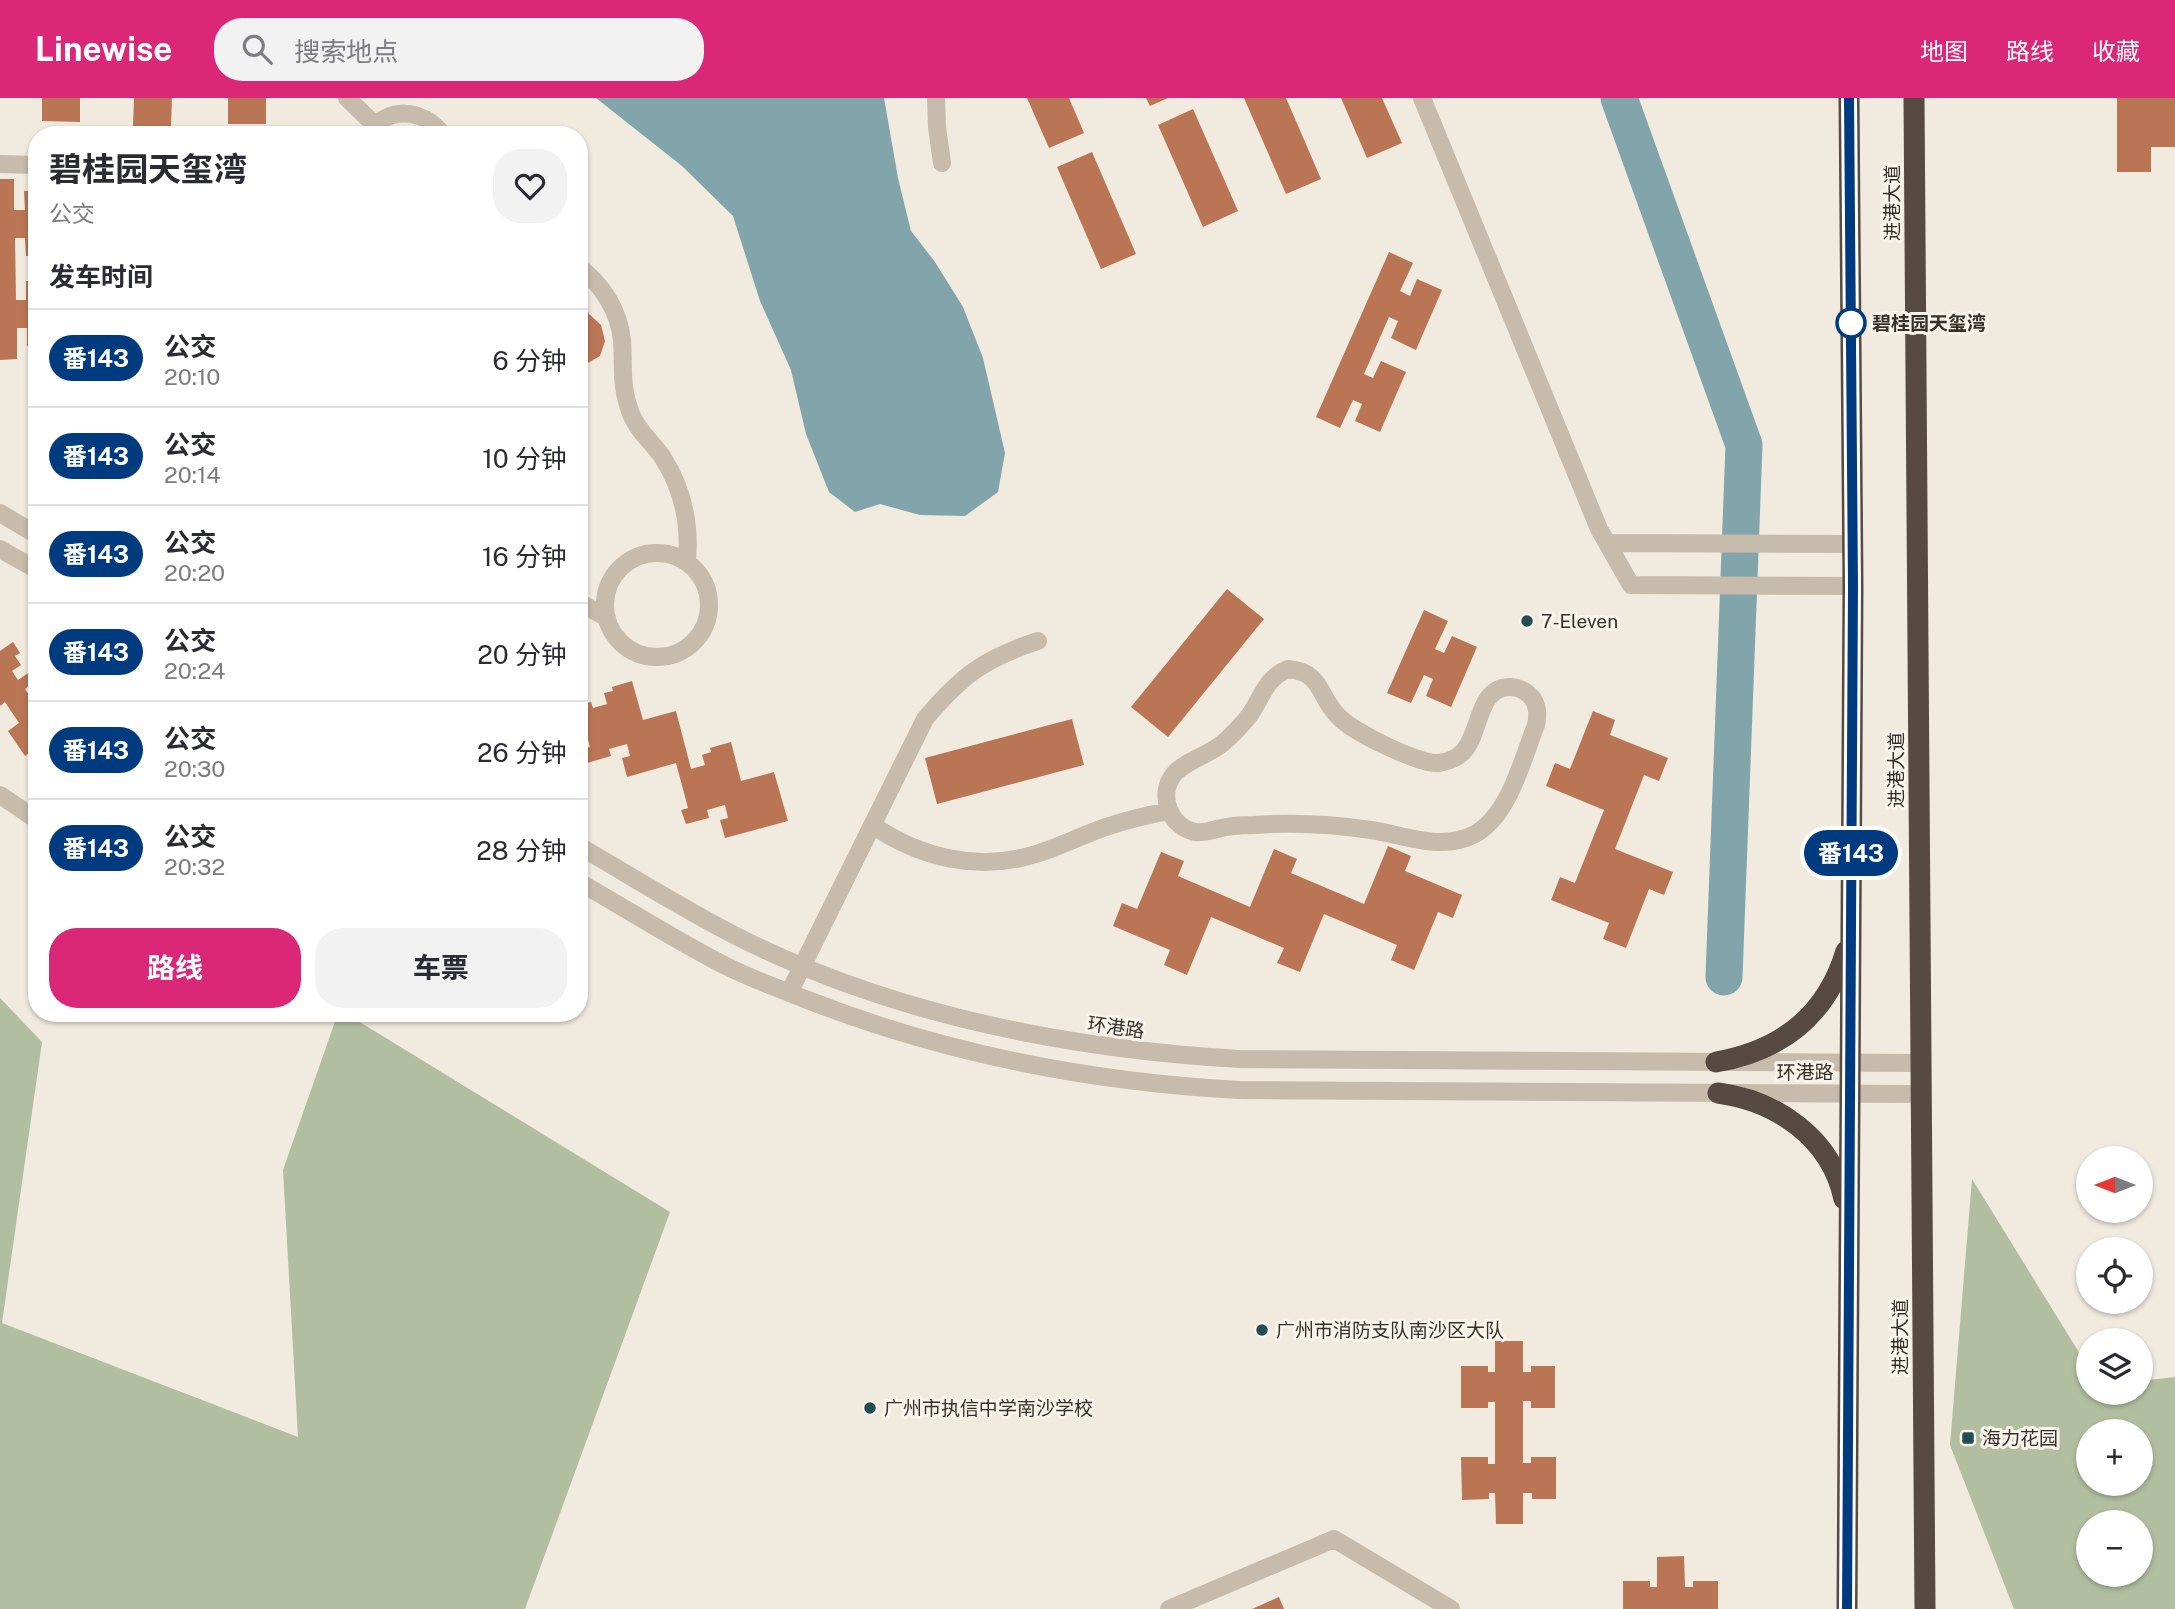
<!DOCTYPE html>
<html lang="zh">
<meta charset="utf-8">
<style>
body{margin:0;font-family:"Public Sans","Noto Sans SC",sans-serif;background:#f2f2f3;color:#2b2b33;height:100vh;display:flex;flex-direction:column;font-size:26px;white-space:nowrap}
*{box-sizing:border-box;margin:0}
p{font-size:23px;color:#7c7c81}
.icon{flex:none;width:38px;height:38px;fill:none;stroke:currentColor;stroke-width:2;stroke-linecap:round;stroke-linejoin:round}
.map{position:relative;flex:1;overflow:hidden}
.drawer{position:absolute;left:28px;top:28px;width:560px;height:896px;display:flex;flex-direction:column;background:#fff;border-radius:28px;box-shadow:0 2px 5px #0004}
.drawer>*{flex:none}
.badge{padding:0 14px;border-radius:23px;font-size:24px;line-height:46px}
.needle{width:46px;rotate:270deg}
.buttons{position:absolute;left:2076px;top:1048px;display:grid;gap:14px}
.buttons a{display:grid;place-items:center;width:77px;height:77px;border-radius:50%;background:#fff;box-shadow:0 2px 5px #0004;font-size:35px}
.map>.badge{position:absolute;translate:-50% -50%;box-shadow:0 0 0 4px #fff}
h2{padding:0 21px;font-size:26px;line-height:63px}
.round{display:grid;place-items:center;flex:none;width:74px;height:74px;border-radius:28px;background:#f2f2f3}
.overview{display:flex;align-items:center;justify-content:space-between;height:119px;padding:0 21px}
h1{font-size:33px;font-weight:700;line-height:52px}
.cta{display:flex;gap:14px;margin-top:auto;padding:14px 21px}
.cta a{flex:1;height:80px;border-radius:28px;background:#db2777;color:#fff;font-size:28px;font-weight:700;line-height:80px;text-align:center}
.cta a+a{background:#f2f2f3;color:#2b2b33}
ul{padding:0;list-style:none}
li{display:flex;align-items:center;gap:21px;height:98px;padding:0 21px;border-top:2px solid #e1e1e2}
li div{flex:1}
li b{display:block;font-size:26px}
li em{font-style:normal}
li .badge{min-width:77px;font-weight:700;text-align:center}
header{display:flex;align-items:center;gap:42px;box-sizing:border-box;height:98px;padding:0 35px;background:#db2777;color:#fff}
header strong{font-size:33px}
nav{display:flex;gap:38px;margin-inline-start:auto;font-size:24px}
.search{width:490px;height:63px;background:#f2f2f3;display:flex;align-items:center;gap:18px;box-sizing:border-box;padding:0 24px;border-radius:28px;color:#7c7c81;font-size:26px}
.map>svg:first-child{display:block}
.green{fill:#b2bea0;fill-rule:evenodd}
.water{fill:#81a5ab}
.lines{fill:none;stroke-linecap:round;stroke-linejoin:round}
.river{stroke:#81a5ab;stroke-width:37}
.building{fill:#ba7654}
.minor{stroke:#c7bbac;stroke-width:18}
.highway{stroke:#564a42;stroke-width:21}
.line-casing{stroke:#fff;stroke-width:16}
.line{stroke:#003b80;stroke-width:10}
.stop-dot{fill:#fff;stroke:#003b80;stroke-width:3.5}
.poi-dot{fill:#244c54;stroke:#f8f4eb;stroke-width:2.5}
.labels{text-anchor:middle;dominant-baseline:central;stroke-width:6;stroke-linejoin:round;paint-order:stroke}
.street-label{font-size:19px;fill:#362f2a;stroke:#f8f4eb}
.stop-label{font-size:19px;font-weight:bold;fill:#362f2a;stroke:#f8f4eb;text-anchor:start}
.poi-label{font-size:19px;fill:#362f2a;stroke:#f8f4eb;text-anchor:start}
</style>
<header>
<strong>Linewise</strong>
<div class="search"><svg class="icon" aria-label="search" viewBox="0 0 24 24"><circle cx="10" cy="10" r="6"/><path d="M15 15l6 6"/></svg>搜索地点</div>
<nav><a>地图</a><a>路线</a><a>收藏</a></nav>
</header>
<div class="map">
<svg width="2175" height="1511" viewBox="0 0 2175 1511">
<rect width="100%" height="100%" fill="#f0eadf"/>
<path class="green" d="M0 900 42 944 2 1225 298 1339 283 1072 338 915H345L670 1114 525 1511H0Z
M1972 1081 2088 1269V1295H2140V1283L2175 1279V1511H2014L1950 1347ZM2088 1334H2140V1386H2088ZM2088 1424H2140V1477H2088Z"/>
<path class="water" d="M596 0H884L898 80 911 133 935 164 963 209 983 260 1005 355 998 394 965 418 920 417 880 406 855 414 829 394 806 336 791 272 760 203 733 118 682 68Z"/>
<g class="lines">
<path class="river" d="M1619 0 1744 347 1724 879"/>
</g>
<path class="building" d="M42 0H80V24L42 23Z
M134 0H172L171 28H133Z
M228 0H266V26H228Z
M1027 0H1069L1084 35 1049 50Z
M1146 0H1168L1150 8Z
M1244 0H1286L1321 81 1286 96Z
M1341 0H1382L1402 45 1367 60Z
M2117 0H2175V49H2151V74H2117Z
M1193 11 1238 113 1203 129 1158 27Z
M1092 54 1136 156 1101 171 1057 69Z
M0 81H14V112H25L24 93H37V158H26L25 140H15L16 202H26V183H37V248H27V230H17V261L0 262Z
M1389 154 1413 165 1400 193 1410 198 1417 181 1442 192 1416 252 1391 240 1398 223 1389 219 1364 276 1373 280 1381 263 1406 274 1380 334 1355 323 1362 306 1353 302 1340 330 1316 319Z
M579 182 584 188 582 197 589 216 601 227 605 243 600 258 581 269H579Z
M1227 491 1264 521 1168 639 1131 609Z
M1424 512 1448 523 1435 551 1444 555 1452 538 1477 549 1451 609 1426 598 1433 581 1424 577 1411 605 1387 595Z
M13 544 20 555 15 558 21 567 12 573 18 582 37 569V598L30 587 25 591 37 609V649L25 658 8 633 19 625 5 604 0 608V553Z
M632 583 643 622 676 613 691 671 705 667 702 657 711 654 710 650 731 644 741 683 774 674 788 723 725 740 720 722 728 720 725 707 707 712 709 720 686 726 681 712 688 710 676 665 627 679 622 660 630 658 627 646 609 651 611 658 587 665 583 651 590 649 579 607 591 604 593 610 607 606 604 595 613 593 612 589Z
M1593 613 1615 622 1610 637 1668 660 1659 683 1644 677 1615 751 1673 774 1664 797 1649 791 1626 850 1603 841 1609 825 1551 802 1560 779 1575 785 1604 712 1546 688 1555 665 1570 671Z
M1072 621 1084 667 937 706 925 660Z
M1388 748 1411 758 1405 773 1462 797 1453 820 1438 814 1414 872 1391 862 1397 847 1324 816 1300 874 1277 865 1284 850 1211 819 1187 877 1164 867 1170 852 1113 828 1122 805 1137 811 1161 754 1184 763 1178 778 1250 809 1274 751 1297 761 1291 775 1364 806Z
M1495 1243H1523V1274H1531V1268H1555V1310H1531V1303H1523V1365H1531V1359H1556V1401H1532V1395H1523V1426H1496L1495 1395H1489V1401L1462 1402 1461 1359H1488V1366H1495V1304H1488V1310H1461V1268H1488V1274H1495Z
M1684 1458 1685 1489H1693V1483H1718V1511H1623V1483H1650V1489H1657V1459Z
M1279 1499 1284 1511H1252Z"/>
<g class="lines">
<path class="minor" d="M347 0 375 27
M936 0 937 29 942 65
M1422 0 1599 431 1631 487 1853 488
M367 37C387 8 422 9 443 37
M0 66 37 67
M579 169C602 186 619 213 622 242 624 271 620 287 631 316 637 332 653 345 663 360 683 391 690 427 687 463
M0 415 37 437
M1607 445 1853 446
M0 451 37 472
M605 507a52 52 0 1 1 104 0a52 52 0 1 1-104 0Z
M579 504 607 520
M1288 571C1323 574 1318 599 1339 619 1353 634 1420 667 1439 665 1447 664 1457 660 1463 654 1481 635 1477 589 1510 589 1519 589 1528 594 1533 601 1538 609 1538 618 1536 627 1522 662 1510 716 1475 736 1441 754 1405 737 1371 732 1332 726 1293 724 1254 727 1242 727 1228 728 1217 731 1209 733 1204 735 1196 734 1170 730 1157 697 1174 676 1185 663 1209 657 1223 645 1232 637 1241 628 1249 618 1262 600 1265 580 1288 571Z
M0 697 37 722
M872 727C921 760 978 774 1036 756 1060 749 1082 737 1106 729 1126 722 1148 717 1169 713
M579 748C631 778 683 811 736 838 892 917 1068 951 1240 961L1921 965
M579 784C627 811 673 841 722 866 749 880 777 890 805 901 945 956 1090 984 1239 992L1921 996
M789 895 925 621C961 578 985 560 1038 543
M1169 1511 1334 1441 1451 1511"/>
<path class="highway" d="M1914 0 1925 1511
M1716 964C1781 953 1827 917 1846 853
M1718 995C1777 1003 1831 1040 1844 1101
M1847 1511 1853 488 1849 0"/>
</g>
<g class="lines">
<g class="line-casing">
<path id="line" d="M1847 1511 1853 488 1849 0"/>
</g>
<use href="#line" class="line"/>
</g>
<circle class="stop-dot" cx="1851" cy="225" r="14"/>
<g class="poi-dot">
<circle cx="1527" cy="523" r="7"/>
<circle cx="1262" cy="1232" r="7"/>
<circle cx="870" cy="1310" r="7"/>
<rect x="1961" y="1333" width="14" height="14" rx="3.5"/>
</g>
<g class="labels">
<g class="street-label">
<text transform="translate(1892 105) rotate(-90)">进港大道</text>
<text transform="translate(1896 672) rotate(-90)">进港大道</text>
<text transform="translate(1116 929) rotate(8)">环港路</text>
<text x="1805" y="974">环港路</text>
<text transform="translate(1900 1239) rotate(-90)">进港大道</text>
</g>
<g class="stop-label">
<text x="1872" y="225">碧桂园天玺湾</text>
</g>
<g class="poi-label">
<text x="1541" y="523">7-Eleven</text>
<text x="1276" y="1232">广州市消防支队南沙区大队</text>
<text x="884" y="1310">广州市执信中学南沙学校</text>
<text x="1982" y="1340">海力花园</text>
</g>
</g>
</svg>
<div class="buttons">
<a><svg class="needle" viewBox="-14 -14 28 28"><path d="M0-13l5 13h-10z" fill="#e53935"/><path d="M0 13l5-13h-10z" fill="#7c7c81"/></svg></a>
<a><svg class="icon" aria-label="locate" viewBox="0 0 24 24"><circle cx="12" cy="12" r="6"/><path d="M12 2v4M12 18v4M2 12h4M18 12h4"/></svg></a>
<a><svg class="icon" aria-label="layers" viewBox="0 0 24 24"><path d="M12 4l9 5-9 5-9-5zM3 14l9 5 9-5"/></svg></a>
<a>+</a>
<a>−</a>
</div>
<b class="badge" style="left:1851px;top:755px;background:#003b80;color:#fff">番143</b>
<section class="drawer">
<div class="overview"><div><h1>碧桂园天玺湾</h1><p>公交</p></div><a class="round"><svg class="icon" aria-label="heart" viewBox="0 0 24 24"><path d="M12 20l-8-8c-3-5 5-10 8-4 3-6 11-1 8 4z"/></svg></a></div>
<h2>发车时间</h2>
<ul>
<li><span class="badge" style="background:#003b80;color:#fff">番143</span><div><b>公交</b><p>20:10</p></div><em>6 分钟</em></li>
<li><span class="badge" style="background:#003b80;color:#fff">番143</span><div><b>公交</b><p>20:14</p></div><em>10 分钟</em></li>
<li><span class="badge" style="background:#003b80;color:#fff">番143</span><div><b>公交</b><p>20:20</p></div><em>16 分钟</em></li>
<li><span class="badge" style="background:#003b80;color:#fff">番143</span><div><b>公交</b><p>20:24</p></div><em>20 分钟</em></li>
<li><span class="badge" style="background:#003b80;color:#fff">番143</span><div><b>公交</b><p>20:30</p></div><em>26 分钟</em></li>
<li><span class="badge" style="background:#003b80;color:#fff">番143</span><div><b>公交</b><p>20:32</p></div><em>28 分钟</em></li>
</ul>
<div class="cta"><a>路线</a><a>车票</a></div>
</section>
</div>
